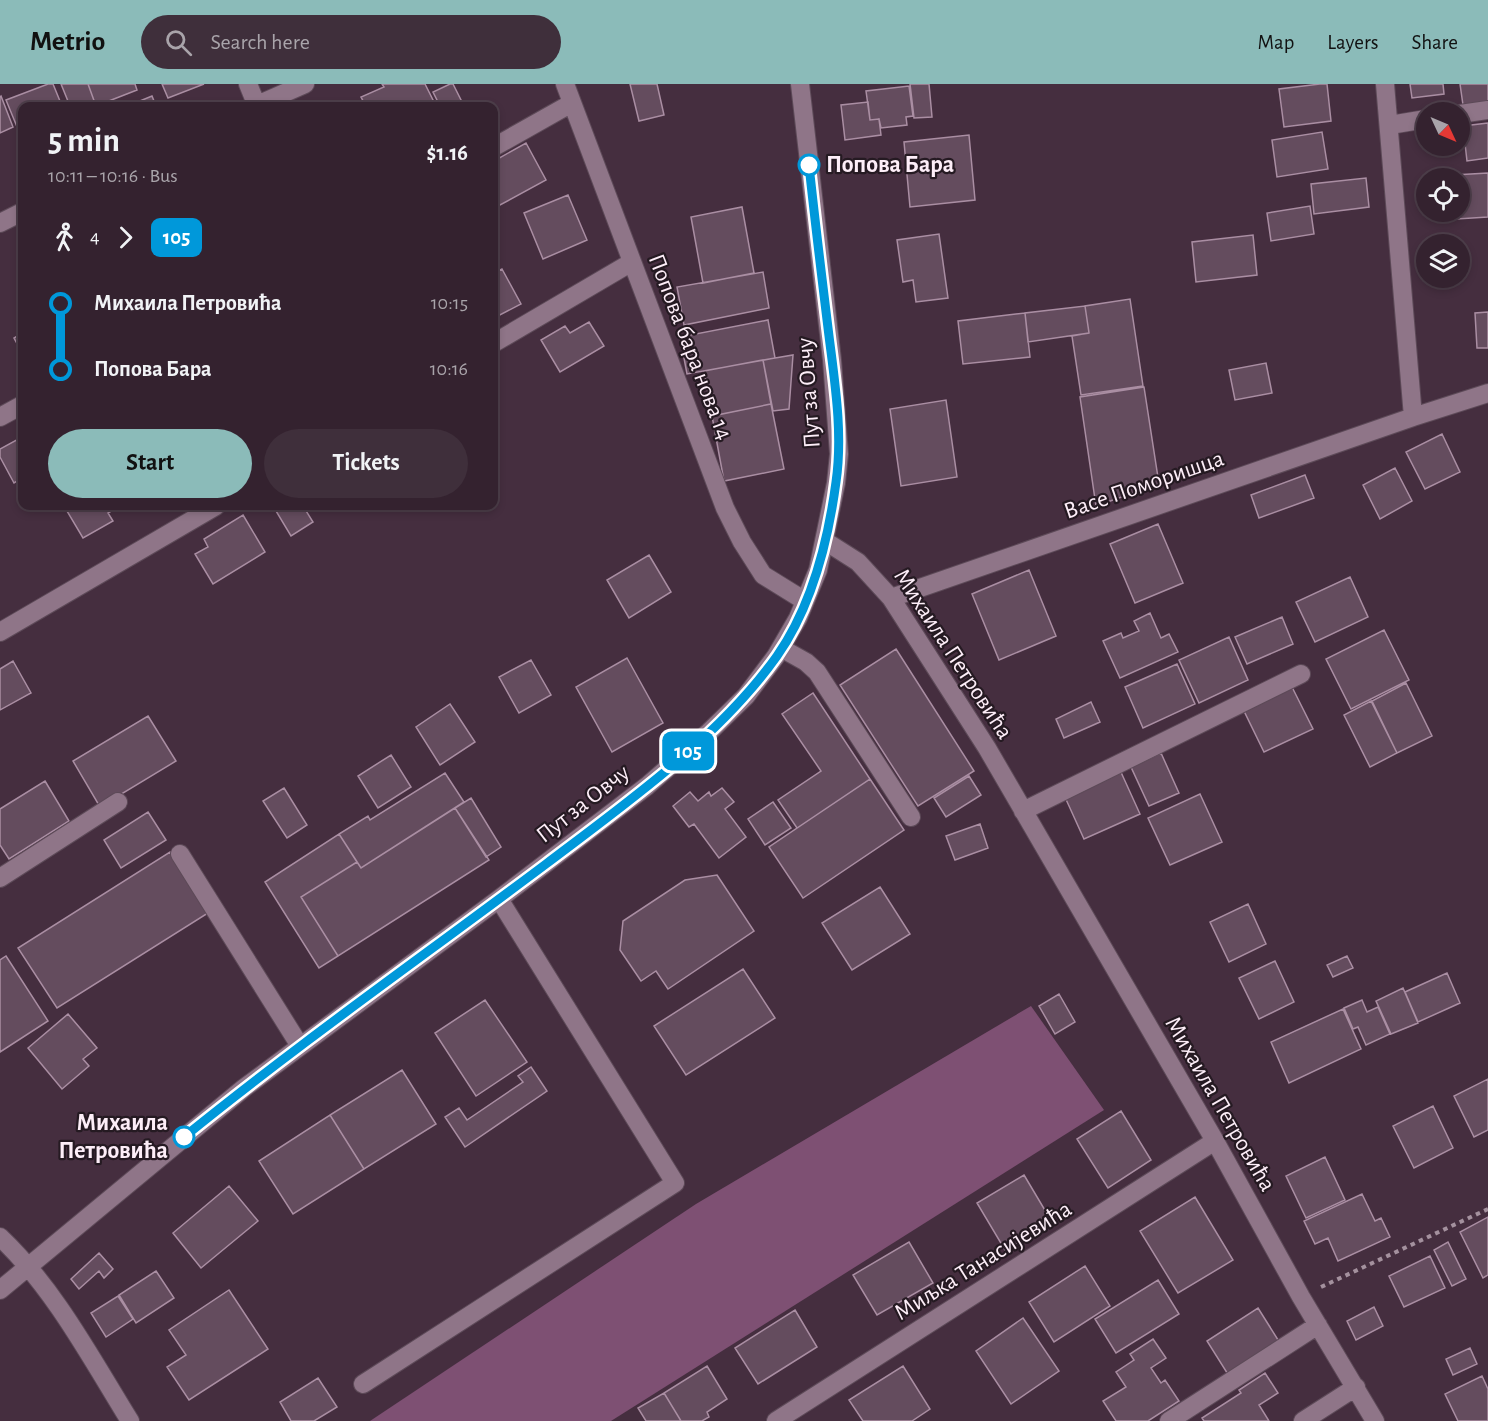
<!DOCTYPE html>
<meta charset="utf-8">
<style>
body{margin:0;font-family:"Alegreya Sans",sans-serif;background:#3f2f3b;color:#f1f3f6;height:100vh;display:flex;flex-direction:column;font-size:22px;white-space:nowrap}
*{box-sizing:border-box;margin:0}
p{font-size:20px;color:#a9a4aa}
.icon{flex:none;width:33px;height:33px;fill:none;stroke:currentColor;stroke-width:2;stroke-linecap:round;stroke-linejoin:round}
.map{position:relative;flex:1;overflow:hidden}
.side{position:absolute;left:18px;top:18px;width:480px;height:408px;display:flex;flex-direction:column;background:#34222f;border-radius:12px;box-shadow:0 3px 9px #0003,0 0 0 2px #4e3f4b}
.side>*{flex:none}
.badge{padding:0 12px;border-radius:9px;font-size:21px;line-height:39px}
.needle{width:39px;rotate:134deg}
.tools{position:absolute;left:1416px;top:18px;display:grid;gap:12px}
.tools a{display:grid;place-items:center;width:54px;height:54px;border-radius:50%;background:#34222f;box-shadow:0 3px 9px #0003,0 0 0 2px #4e3f4b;font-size:30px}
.map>.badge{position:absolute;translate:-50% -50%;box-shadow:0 0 0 3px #fff}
.legs{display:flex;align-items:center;gap:9px;height:66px;padding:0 30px;font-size:20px}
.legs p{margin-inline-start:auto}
.head{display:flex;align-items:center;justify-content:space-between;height:102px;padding:0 30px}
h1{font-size:33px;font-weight:700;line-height:45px}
.action{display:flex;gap:12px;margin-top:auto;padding:12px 30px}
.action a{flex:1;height:69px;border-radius:36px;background:#8bbbb9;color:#111;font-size:24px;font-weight:700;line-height:69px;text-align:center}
.action a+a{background:#3f2f3b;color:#f1f3f6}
ul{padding:0 30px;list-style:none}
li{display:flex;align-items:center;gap:21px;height:66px;font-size:22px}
li i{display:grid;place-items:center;width:9px;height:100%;margin:0 8px;background:currentColor}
li i::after{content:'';width:15px;height:15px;margin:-8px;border:4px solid;border-radius:50%;background:#34222f}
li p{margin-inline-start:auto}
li:first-child i{background:linear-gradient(#0000 50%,currentColor 0)}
li:last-child i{background:linear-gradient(currentColor 50%,#0000 0)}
header{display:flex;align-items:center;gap:36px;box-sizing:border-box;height:84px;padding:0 30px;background:#8bbbb9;color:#111}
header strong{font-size:28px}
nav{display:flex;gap:33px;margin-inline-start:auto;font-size:21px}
.search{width:420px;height:54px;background:#3f2f3b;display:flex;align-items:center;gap:15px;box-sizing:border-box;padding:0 21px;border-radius:33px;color:#a9a4aa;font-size:22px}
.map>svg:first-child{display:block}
.green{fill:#7e5073}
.building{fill:#644c5e;stroke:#aa8ea3;stroke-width:1.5}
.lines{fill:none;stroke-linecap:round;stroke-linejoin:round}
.minor-casing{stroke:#5d4a58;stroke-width:20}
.path{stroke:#a4919e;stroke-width:4;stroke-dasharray:4.5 4.5;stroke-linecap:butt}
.minor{stroke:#8f7588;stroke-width:18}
.line-1-casing{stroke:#fff;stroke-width:14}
.line-1{stroke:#0098da;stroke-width:9}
.stop-1-dot{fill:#fff;stroke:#0098da;stroke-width:3}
.labels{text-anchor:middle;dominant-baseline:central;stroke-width:4.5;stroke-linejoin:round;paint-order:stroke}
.stop-label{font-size:24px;font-weight:bold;fill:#fdeef8;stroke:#251a22;text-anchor:start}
.street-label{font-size:24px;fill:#fdeef8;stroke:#251a22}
</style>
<header>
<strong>Metrio</strong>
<div class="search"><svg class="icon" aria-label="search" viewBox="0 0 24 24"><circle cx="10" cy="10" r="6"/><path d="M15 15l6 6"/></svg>Search here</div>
<nav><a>Map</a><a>Layers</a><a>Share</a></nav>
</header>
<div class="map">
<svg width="1488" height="1337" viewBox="0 0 1488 1337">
<rect width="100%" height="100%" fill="#452e3f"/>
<path class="green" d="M1031 922 1104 1026 611 1337H370L696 1120Z"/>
<path class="building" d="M48 0H53L62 22H22V55L6 16Z
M61 0H88L96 22H70Z
M88 0H135L137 6 96 22Z
M162 0H204L168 14Z
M382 0H425L436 22H366L361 13 384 3Z
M450 0H453L463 20 459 22H440L433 8Z
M630 0H657L664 31 639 37Z
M910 0H929L932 33 914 34Z
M1320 0H1327L1331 37 1284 43 1279 5Z
M1410 0H1443L1444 10 1412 14Z
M1460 0H1488V18L1463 21Z
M909 2 913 32 906 33 907 41 881 44 879 35 870 36 866 7Z
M1 12 13 43 0 49V13Z
M152 12 156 22H130V21Z
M868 18 870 36 879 35 881 51 845 56 841 21Z
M1488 39V74L1467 77 1463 42Z
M1322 48 1328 85 1277 93 1272 56Z
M969 51 975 116 910 123 904 58Z
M526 59 546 96 500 121 494 110V77Z
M1488 89V133L1457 135V128H1460V94H1454V91Z
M1366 94 1369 123 1314 130 1311 100Z
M568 111 587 156 543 175 524 129Z
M1310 122 1314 150 1271 157 1267 129Z
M742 123 754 189 703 199 691 133Z
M939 150 948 214 916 218 913 196 903 198 897 156Z
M1253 151 1257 191 1196 198 1192 158Z
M502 185 521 220 496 233 494 228V189Z
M763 188 769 224 684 241 677 203Z
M1130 215 1143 302 1081 311 1072 252 1089 249 1085 222Z
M1085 222 1089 249 1028 258 1025 229Z
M1488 228V264H1477L1475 229Z
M1025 229 1030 273 963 280 958 237Z
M768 236 775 274 687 290 680 253Z
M589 238 604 262 560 288 541 256 565 242 570 249Z
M22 249V269L14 254Z
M793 271 789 325 773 327 763 276Z
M763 276 771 320 712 332 704 287Z
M1266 279 1272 309 1235 316 1229 286Z
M1144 303 1159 400 1096 422 1080 313Z
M946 316 957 393 901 402 890 325Z
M771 320 784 385 724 397 712 332Z
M1442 350 1460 388 1425 405 1406 368Z
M22 353V394L14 399 0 373V365Z
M1395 384 1412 417 1380 435 1363 401Z
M1305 391 1314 414 1259 434 1251 411Z
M64 422H114L116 424 108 429 113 437 83 454Z
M284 422H303L313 438 291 452 276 427Z
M243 431 265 468 213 500 195 470 208 463 204 455Z
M1158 440 1183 499 1135 519 1110 460Z
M649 471 671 508 629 534 607 496Z
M1029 486 1056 552 999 576 972 510Z
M1350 493 1368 533 1315 558 1296 518Z
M1150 529 1161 554 1169 550 1178 568 1120 594 1103 557 1121 549 1123 554 1139 547 1134 537Z
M1282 533 1293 560 1247 580 1235 553Z
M1384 546 1409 596 1351 625 1326 575Z
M1229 553 1248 596 1199 619 1179 576Z
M896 565 974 687 918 722 840 601Z
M627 574 663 639 612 668 576 603Z
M531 576 551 611 519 629 499 593Z
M13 577 31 609 0 626V585Z
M1177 580 1195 620 1143 644 1125 603Z
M1406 599 1432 652 1397 669 1372 617Z
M1292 603 1313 645 1264 668 1244 627Z
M813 609 870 695 797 744 778 716 821 687 782 630Z
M1371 617 1397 669 1370 683 1344 631Z
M1091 618 1100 638 1064 654 1056 635Z
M450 620 475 658 440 681 416 643Z
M148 632 176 677 100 723 73 677Z
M1161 669 1179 709 1149 722 1131 683Z
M391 671 411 703 378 724 358 692Z
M1120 686 1140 730 1084 755 1064 711Z
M445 689 464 718 361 784 339 750 368 732 370 736Z
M969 692 981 711 946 733 934 714Z
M870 695 904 746 803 814 769 763Z
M45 697 69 737 9 775 0 761V725Z
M284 704 307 741 287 754 263 717Z
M722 704 734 718 725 725 746 753 719 774 694 740 689 743 673 722 690 708 698 717 709 708 711 712Z
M1200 710 1222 758 1170 781 1148 734Z
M471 714 501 763 486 773 455 724Z
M773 718 791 744 765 761 748 735Z
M455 724 489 776 338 872 301 813 357 778 361 784Z
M148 728 166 756 121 784 104 756Z
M980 740 988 764 955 776 946 752Z
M339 750 357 778 301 813 338 872 319 884 265 798Z
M170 768 208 829 57 924 18 864Z
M717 791 754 847 668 905 656 887 641 897 620 866 623 837 685 796Z
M880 803 910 850 852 886 822 839Z
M1248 820 1266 860 1229 878 1210 838Z
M6 872 48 937 0 968V876Z
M1347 872 1353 884 1333 893 1327 881Z
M1275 877 1294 918 1259 935 1239 894Z
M743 885 775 934 686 991 654 942Z
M1447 889 1460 919 1418 938 1405 908Z
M1403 904 1418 939 1391 950 1376 917Z
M1059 910 1075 938 1055 950 1039 922Z
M485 916 527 978 476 1012 435 949Z
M1362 916 1367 928 1378 923 1390 950 1366 961 1358 943 1353 945 1344 924Z
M1343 925 1361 965 1289 999 1271 958Z
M68 930 97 964 83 975 89 982 62 1005 28 964Z
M531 983 547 1007 465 1063 445 1033 459 1024 467 1036 523 998 518 992Z
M402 986 436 1040 364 1085 330 1031Z
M1488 995V1046L1474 1053 1454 1012Z
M1433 1022 1453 1064 1414 1084 1393 1042Z
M1121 1027 1151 1076 1108 1104 1077 1055Z
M330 1031 364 1085 293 1130 259 1077Z
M1325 1073 1345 1116 1306 1134 1286 1092Z
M1024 1091 1052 1138 1005 1166 977 1119Z
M229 1102 258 1137 201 1184 173 1149Z
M1362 1110 1375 1137 1381 1134 1390 1153 1338 1177 1328 1154 1315 1160 1304 1137Z
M1195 1113 1233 1176 1178 1209 1140 1147Z
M1488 1133V1191L1483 1194 1460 1148Z
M909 1158 933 1199 877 1231 853 1191Z
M1448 1158 1466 1195 1452 1202 1434 1166Z
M99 1169 113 1185 104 1194 99 1187 79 1205 71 1195Z
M1430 1172 1445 1204 1404 1223 1389 1192Z
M1085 1182 1110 1222 1054 1258 1029 1218Z
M156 1187 174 1214 136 1239 119 1211Z
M1158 1196 1179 1230 1116 1269 1095 1235Z
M229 1206 268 1265 189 1316 167 1283 186 1271 169 1246Z
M118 1212 133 1235 106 1253 91 1229Z
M1374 1223 1383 1242 1356 1256 1347 1237Z
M1258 1224 1280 1259 1229 1292 1207 1257Z
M795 1226 817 1263 758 1300 735 1264Z
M1023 1234 1059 1287 1011 1320 976 1267Z
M1153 1255 1166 1274 1151 1284 1161 1299 1165 1296 1179 1317 1148 1337H1116L1103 1317 1126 1303 1116 1288 1134 1276 1130 1270Z
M1470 1264 1477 1280 1453 1291 1446 1275Z
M707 1282 727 1315 707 1328 709 1333 702 1337H681L664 1309Z
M903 1282 930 1325 912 1337H863L849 1316Z
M1265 1289 1278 1309 1259 1321 1269 1337H1204L1202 1334 1241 1309 1239 1306Z
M1482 1292 1488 1305V1337H1458L1445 1310Z
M318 1294 337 1323 314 1337H291L280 1318Z
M664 1309 681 1337H646L638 1324Z"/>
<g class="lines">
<g class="minor-casing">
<path id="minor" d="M248 0 257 22
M565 0 725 424 742 458 763 491 805 517
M1385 0 1413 333
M255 22 305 0
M1460 30 1488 26
M1390 41 1426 35
M494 63 572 19
M0 139 22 128
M494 259 632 178
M0 333 22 321
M825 457 858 478 891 514 987 664 1215 1057 1301 1213 1375 1337
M891 514 1413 333 1488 309
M0 548 216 422
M781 564 806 578 817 588 911 733
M1023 727 1301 590
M180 770 300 962
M0 794 118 718
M0 1153C54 1204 91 1274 130 1337
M0 1206 244 1004 499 815 647 702 709 648 746 612 776 572 798 534 818 486 836 399 839 370 832 276 800 0
M363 1300 675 1099 499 815
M776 1337 1215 1057
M1169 1337 1318 1241
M1303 1337 1356 1303"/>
</g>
<path class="path" d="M1321 1203 1488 1125"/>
<use href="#minor" class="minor"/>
</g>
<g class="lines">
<g class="line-1-casing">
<path id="line-1" d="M184 1053C301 958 425 871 546 780 625 720 719 654 777 572 812 522 828 458 836 398 843 350 835 300 829 252 822 195 815 138 809 81"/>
</g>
<use href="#line-1" class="line-1"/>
</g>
<g class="stop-1-dot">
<circle cx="809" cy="81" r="10"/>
<circle cx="184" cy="1053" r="10"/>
</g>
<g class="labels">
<g class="stop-label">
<text x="826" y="81">Попова Бара</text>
<text x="168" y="1039" text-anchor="end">Михаила<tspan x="168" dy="28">Петровића</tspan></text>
</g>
<g class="street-label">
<text transform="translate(690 263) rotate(69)">Попова бара нова 14</text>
<text transform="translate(809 309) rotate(-94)">Пут за Овчу</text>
<text transform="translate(1144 401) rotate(-19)">Васе Поморишца</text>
<text transform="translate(953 570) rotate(57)">Михаила Петровића</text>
<text transform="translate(583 720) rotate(-38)">Пут за Овчу</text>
<text transform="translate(1220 1020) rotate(60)">Михаила Петровића</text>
<text transform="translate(983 1177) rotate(-32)">Миљка Танасијевића</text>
</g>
</g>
</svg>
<div class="tools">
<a><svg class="needle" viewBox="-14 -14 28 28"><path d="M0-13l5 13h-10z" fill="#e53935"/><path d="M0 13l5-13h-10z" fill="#a9a4aa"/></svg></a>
<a><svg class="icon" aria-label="locate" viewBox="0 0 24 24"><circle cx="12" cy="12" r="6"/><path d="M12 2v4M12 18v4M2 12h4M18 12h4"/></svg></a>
<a><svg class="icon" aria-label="layers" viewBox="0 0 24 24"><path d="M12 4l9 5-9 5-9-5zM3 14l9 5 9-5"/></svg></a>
</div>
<b class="badge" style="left:688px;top:667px;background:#0098da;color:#fff">105</b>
<section class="side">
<div class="head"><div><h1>5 min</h1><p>10:11 – 10:16 · Bus</p></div><b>$1.16</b></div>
<div class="legs"><svg class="icon" aria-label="walk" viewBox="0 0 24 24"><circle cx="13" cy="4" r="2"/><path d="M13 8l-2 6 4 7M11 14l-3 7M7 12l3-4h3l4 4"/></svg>4<svg class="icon" aria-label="forward" viewBox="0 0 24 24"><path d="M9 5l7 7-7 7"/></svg><b class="badge" style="background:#0098da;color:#fff">105</b></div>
<ul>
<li><i style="color:#0098da"></i><b>Михаила Петровића</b><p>10:15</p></li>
<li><i style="color:#0098da"></i><b>Попова Бара</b><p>10:16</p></li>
</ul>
<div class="action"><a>Start</a><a>Tickets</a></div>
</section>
</div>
